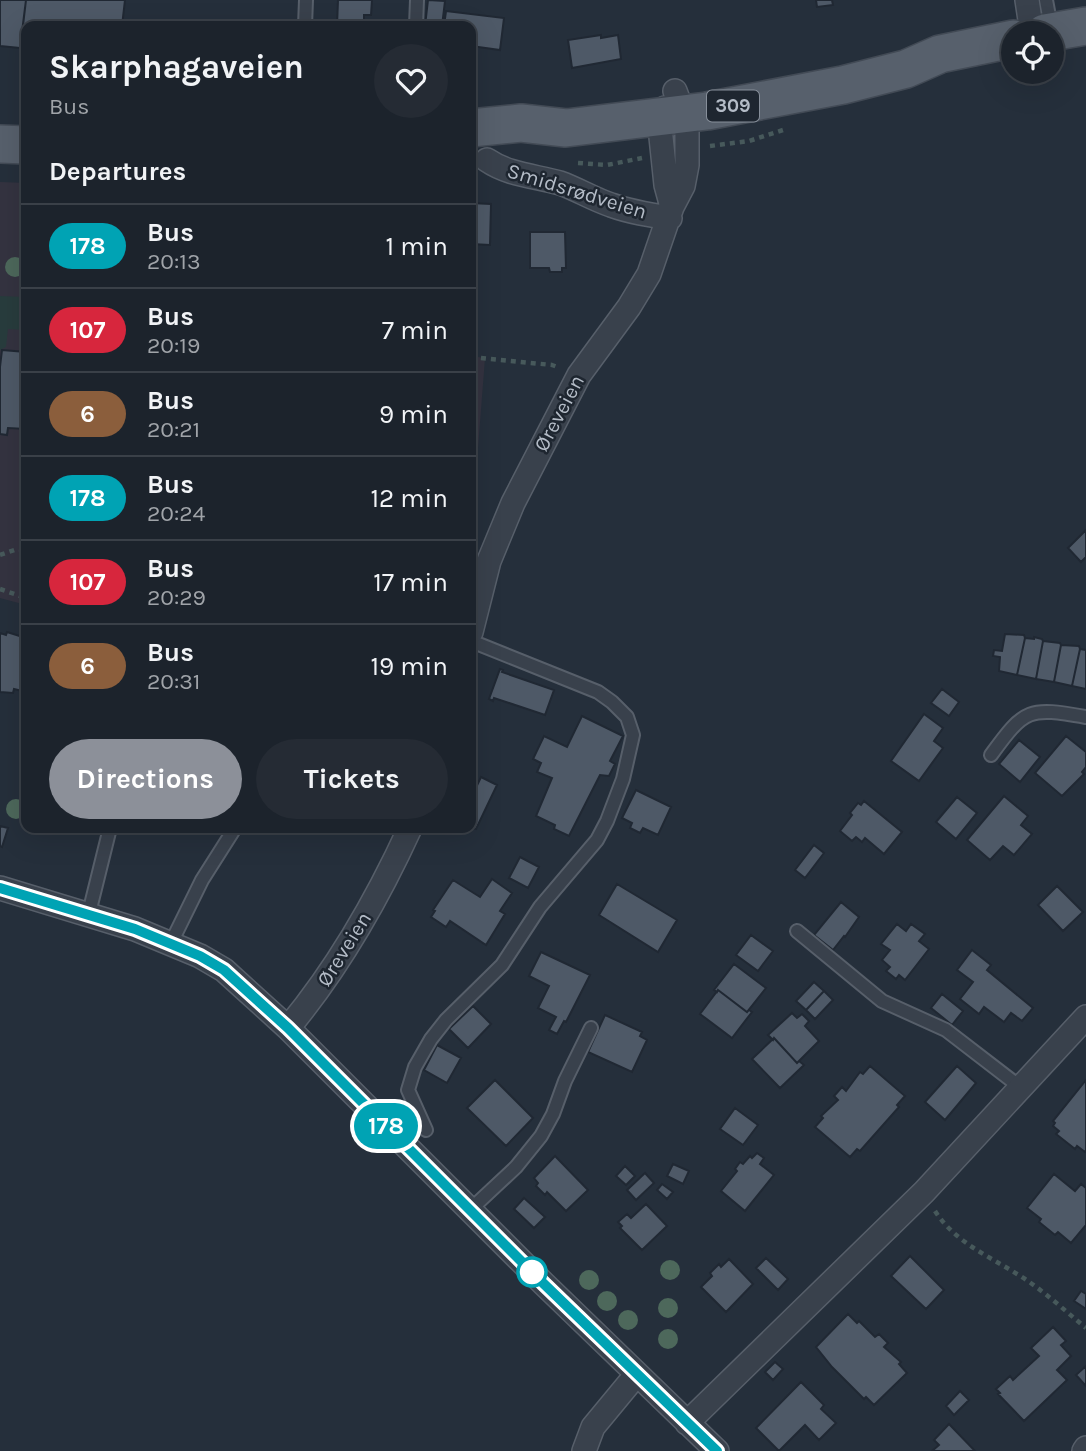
<!DOCTYPE html>
<meta charset="utf-8">
<style>
body{margin:0;font-family:Karla,sans-serif;background:#252b34;color:#f1f3f6;height:100vh;display:flex;flex-direction:column;font-size:26px;white-space:nowrap}
*{box-sizing:border-box;margin:0}
p{font-size:23px;color:#a0a4a9}
.icon{flex:none;width:38px;height:38px;fill:none;stroke:currentColor;stroke-width:2;stroke-linecap:round;stroke-linejoin:round}
.map{position:relative;flex:1;overflow:hidden}
.drawer{position:absolute;left:21px;top:21px;width:455px;height:812px;display:flex;flex-direction:column;background:#1c232c;border-radius:14px;box-shadow:0 7px 28px #0002,0 0 0 2px #3a4048}
.drawer>*{flex:none}
.badge{padding:0 14px;border-radius:23px;font-size:24px;line-height:46px}
.buttons{position:absolute;left:1001px;top:21px;display:grid;gap:14px}
.buttons a{display:grid;place-items:center;width:63px;height:63px;border-radius:50%;background:#1c232c;box-shadow:0 7px 28px #0002,0 0 0 2px #3a4048;font-size:35px}
.map>.badge{position:absolute;translate:-50% -50%;box-shadow:0 0 0 4px #fff}
h2{padding:0 28px;font-size:26px;line-height:63px}
.round{display:grid;place-items:center;flex:none;width:74px;height:74px;border-radius:37px;background:#252b34}
.summary{display:flex;align-items:center;justify-content:space-between;height:119px;padding:0 28px}
h1{font-size:33px;font-weight:700;line-height:52px}
.cta{display:flex;gap:14px;margin-top:auto;padding:14px 28px}
.cta a{flex:1;height:80px;border-radius:42px;background:#8c9099;color:#fff;font-size:28px;font-weight:700;line-height:80px;text-align:center}
.cta a+a{background:#252b34;color:#f1f3f6}
ul{padding:0;list-style:none}
li{display:flex;align-items:center;gap:21px;height:84px;padding:0 28px;border-top:2px solid #3a4048}
li div{flex:1}
li b{display:block;font-size:26px}
li em{font-style:normal}
li .badge{min-width:77px;font-weight:700;text-align:center}
.map>svg:first-child{display:block}
.medical{fill:#343340}
.green{fill:#283c3d}
.building{fill:#4e5967;stroke:#202833;stroke-width:2}
.lines{fill:none;stroke-linecap:round;stroke-linejoin:round}
.service-casing{stroke:#575f6a;stroke-width:16}
.minor-casing{stroke:#575f6a;stroke-width:26}
.primary-casing{stroke:#424a55;stroke-width:40}
.path{stroke:#47595b;stroke-width:4.5;stroke-dasharray:5 5;stroke-linecap:butt}
.service{stroke:#39414c;stroke-width:12}
.minor{stroke:#39414c;stroke-width:23}
.primary{stroke:#57606c;stroke-width:37}
.tree{fill:#4d685b}
.line-casing{stroke:#fff;stroke-width:16}
.line{stroke:#00a3b4;stroke-width:10}
.stop-dot{fill:#fff;stroke:#00a3b4;stroke-width:3.5}
.labels{text-anchor:middle;dominant-baseline:central;stroke-width:5;stroke-linejoin:round;paint-order:stroke}
.shield{fill:#1e2630;stroke:#878f9a;stroke-width:2}
.shield-label{font-size:19px;font-weight:bold;fill:#b4bcc7}
.street-label{font-size:21px;fill:#b4bcc7;stroke:#1e2630}
</style>
<div class="map">
<svg width="1086" height="1451" viewBox="0 0 1086 1451">
<rect width="100%" height="100%" fill="#252f3b"/>
<path class="medical" d="M0 182 26 183V605L0 598Z
M471 356 485 358 476 474 471 501Z"/>
<path class="green" d="M0 296 26 297V330L8 329 6 347 0 350Z"/>
<path class="building" d="M0 0H26L20 48 0 46Z
M26 0H125L122 26H26V35L22 34Z
M338 0H372L371 15H364V26H337Z
M428 0 445 1 442 26H425Z
M816 0H832L833 5 817 7Z
M446 11 504 18 500 50 471 46V26H444Z
M601 35V38L618 35 621 59 572 68 568 40Z
M471 203 491 204 490 245 471 244Z
M530 232H565L566 268H562V272H550L549 268H530Z
M2 350 26 352V429L8 428 7 435 0 434V367Z
M1086 530V557L1081 562 1068 548Z
M7 632 26 638V692L14 689 13 693 0 692V633L6 635Z
M1005 634 1024 635 1025 638 1017 675 999 671 1000 657 993 656 994 650 1002 651Z
M1034 637 1042 639 1043 641 1036 679 1017 675 1025 638 1034 639Z
M1043 641 1060 643 1061 645 1054 682 1036 679Z
M1061 645 1079 646 1080 649 1072 686 1054 682Z
M1080 649 1086 650V689L1072 686Z
M500 669 503 670 502 672 554 690 545 715 494 698 493 701 489 699Z
M942 689 959 702 949 716 931 703Z
M924 714 943 728 934 741 943 748 919 781 891 761Z
M582 716 623 736 610 761 615 764 609 776 600 775 569 836 554 829 555 825 536 816 552 778 537 772 541 763 533 759 544 736 567 747Z
M1066 736 1086 752V767L1082 772 1084 774 1062 796 1035 773Z
M1019 740 1040 757 1020 782 999 764Z
M481 777 497 785 476 829 471 827V798Z
M636 790 671 807 658 835 643 828 640 833 630 828 632 823 622 818Z
M1004 796 1028 816 1021 825 1032 834 1014 855 1003 846 990 860 967 840Z
M957 797 977 813 956 839 936 822Z
M864 801 902 832 884 854 865 838 862 842 856 837 852 841 840 831 852 815 850 813 858 803 861 805Z
M0 826 8 828 2 847 0 846Z
M814 845 824 853 805 878 795 870Z
M520 857 539 867 528 888 509 878Z
M492 879 512 893 500 911 505 914 486 945 450 921 446 927 431 917 435 911 433 910 453 880 480 897Z
M617 884 677 920 658 952 599 915Z
M1057 886 1083 912 1063 931 1038 905Z
M841 902 859 917 845 937 844 936 833 950 814 935Z
M897 924 906 931 911 924 925 934 919 941 929 949 905 980 899 975 896 979 886 971 890 967 882 960 890 950 881 944Z
M751 935 773 951 758 971 736 955Z
M972 950 991 965 987 970 1033 1008 1022 1021 1011 1013 1004 1022 984 1007 979 1014 960 999 973 982 957 970Z
M541 952 590 975 566 1022 564 1021 557 1034 549 1030 556 1017 538 1008 549 986 529 976Z
M734 964 766 988 747 1012 718 990 717 992 714 990Z
M814 982 824 991 806 1010 796 1001Z
M718 990 747 1012 749 1010 752 1012 732 1038 700 1014Z
M824 991 833 1000 815 1019 806 1010Z
M942 994 963 1011 952 1025 931 1008Z
M473 1006 491 1024 468 1048 449 1029Z
M792 1013 797 1018 802 1014 809 1021 805 1026 819 1041 797 1063 774 1038 773 1040 768 1035Z
M605 1015 642 1032 640 1036 647 1040 632 1072 588 1052Z
M774 1038 797 1063 799 1061 804 1065 780 1088 752 1059Z
M437 1045 461 1058 447 1083 424 1070Z
M870 1066 905 1096 897 1105 899 1107 860 1151 857 1149 850 1157 815 1127 823 1118 821 1116 838 1100 834 1096 842 1087 846 1091 860 1072 863 1074Z
M957 1066 976 1083 945 1120 925 1102Z
M495 1080 533 1118 506 1146 467 1108Z
M1086 1080V1150L1085 1152 1077 1146 1075 1149 1056 1134 1059 1131 1053 1126 1055 1123 1053 1121Z
M735 1108 758 1125 743 1145 720 1129Z
M757 1153 764 1158 760 1164 774 1175 745 1211 721 1191 737 1171 735 1169 740 1162 743 1164 750 1156 752 1158Z
M555 1156 588 1190 566 1211 547 1192 545 1195 536 1186 538 1183 534 1178Z
M673 1164 689 1171 683 1184 667 1176Z
M625 1166 635 1176 626 1185 616 1176Z
M645 1173 654 1183 636 1200 627 1190Z
M1054 1174 1075 1191 1081 1184 1086 1188V1225L1071 1243 1058 1232 1055 1235 1039 1222 1041 1219 1027 1208Z
M662 1184 673 1192 667 1199 657 1190Z
M524 1198 545 1217 534 1228 514 1209Z
M646 1204 667 1226 642 1250 620 1228 622 1226 618 1222 627 1214 631 1218Z
M910 1256 944 1290 926 1309 891 1276Z
M766 1258 788 1279 778 1290 756 1268Z
M729 1259 753 1284 726 1312 701 1287 712 1276 710 1273 719 1264 721 1267Z
M1081 1291 1086 1294V1309L1074 1301Z
M848 1314 857 1323 859 1321 875 1337 879 1334 888 1343 884 1347 901 1362 899 1364 907 1373 874 1405 866 1397 864 1399 832 1367 816 1347Z
M1053 1327 1066 1341 1061 1345 1071 1356 1057 1370 1067 1380 1024 1421 998 1394 1000 1393 996 1389 1010 1376 1013 1380 1039 1356 1031 1348Z
M775 1362 783 1369 773 1380 765 1372Z
M1086 1366V1386L1076 1375Z
M801 1382 824 1405 821 1409 836 1423 819 1440 805 1425 779 1451 756 1428Z
M960 1391 969 1400 954 1415 946 1406Z
M949 1424 975 1451H932L939 1445 934 1440Z"/>
<g class="lines">
<g class="service-casing">
<path id="service" d="M1046 0 1051 27
M305 26 306 0
M416 26 417 0
M991 755C1025 708 1029 707 1086 717
M88 917 110 828
M797 931 882 1001 946 1030 1020 1087
M171 943 202 880 235 828
M426 1130 408 1090 415 1067 431 1039 446 1020 502 965 540 907 597 840 607 821 623 779 633 735 627 717 612 702 598 692 471 641
M470 1210 516 1167 541 1136 553 1114 565 1081 591 1028"/>
</g>
<g class="minor-casing">
<path id="minor" d="M1027 0 1032 33
M665 108 659 118 666 185 672 207
M487 160C509 175 535 176 560 183 577 189 593 199 611 205 630 212 650 215 670 218
M471 632 489 561 513 503 579 375 629 307 649 274 672 207 683 186 687 165V133L684 115 675 91
M0 888 135 929 200 956 224 970 288 1028 544 1284 717 1451
M288 1028C339 967 377 900 410 828
M687 1423 924 1192 1086 1017
M584 1451 593 1427 636 1375
M1084 1451 1086 1448"/>
</g>
<g class="primary-casing">
<path id="primary" d="M1045 33 1086 26
M471 128 521 123 566 128 707 111 843 85 906 69 940 54 1013 39
M0 144 26 145"/>
</g>
<path class="path" d="M710 146 749 141 786 129
M578 163 607 165 642 158
M471 357 552 365 560 368
M0 555 17 549 26 550
M0 589 26 598
M935 1211C955 1242 987 1255 1017 1274 1042 1289 1064 1310 1086 1328"/>
<use href="#service" class="service"/>
<use href="#minor" class="minor"/>
<use href="#primary" class="primary"/>
</g>
<g class="tree">
<circle cx="15" cy="267" r="10"/>
<circle cx="16" cy="809" r="10"/>
<circle cx="670" cy="1270" r="10"/>
<circle cx="589" cy="1280" r="10"/>
<circle cx="607" cy="1301" r="10"/>
<circle cx="668" cy="1308" r="10"/>
<circle cx="628" cy="1320" r="10"/>
<circle cx="668" cy="1339" r="10"/>
</g>
<g class="lines">
<g class="line-casing">
<path id="line" d="M0 888 135 929 200 956 224 970 288 1028 544 1284 717 1451"/>
</g>
<use href="#line" class="line"/>
</g>
<circle class="stop-dot" cx="532" cy="1272" r="14"/>
<g class="labels">
<rect class="shield" x="707" y="90.5" width="52" height="31" rx="5"/>
<g class="shield-label">
<text x="733" y="106">309</text>
</g>
<g class="street-label">
<text transform="translate(577 191) rotate(17)">Smidsrødveien</text>
<text transform="translate(559 413) rotate(-62)">Øreveien</text>
<text transform="translate(344 949) rotate(-58)">Øreveien</text>
</g>
</g>
</svg>
<div class="buttons">
<a><svg class="icon" aria-label="locate" viewBox="0 0 24 24"><circle cx="12" cy="12" r="6"/><path d="M12 2v4M12 18v4M2 12h4M18 12h4"/></svg></a>
</div>
<b class="badge" style="left:386px;top:1126px;background:#00a3b4;color:#fff">178</b>
<section class="drawer">
<div class="summary"><div><h1>Skarphagaveien</h1><p>Bus</p></div><a class="round"><svg class="icon" aria-label="heart" viewBox="0 0 24 24"><path d="M12 20l-8-8c-3-5 5-10 8-4 3-6 11-1 8 4z"/></svg></a></div>
<h2>Departures</h2>
<ul>
<li><span class="badge" style="background:#00a3b4;color:#fff">178</span><div><b>Bus</b><p>20:13</p></div><em>1 min</em></li>
<li><span class="badge" style="background:#d7263d;color:#fff">107</span><div><b>Bus</b><p>20:19</p></div><em>7 min</em></li>
<li><span class="badge" style="background:#8b5e3c;color:#fff">6</span><div><b>Bus</b><p>20:21</p></div><em>9 min</em></li>
<li><span class="badge" style="background:#00a3b4;color:#fff">178</span><div><b>Bus</b><p>20:24</p></div><em>12 min</em></li>
<li><span class="badge" style="background:#d7263d;color:#fff">107</span><div><b>Bus</b><p>20:29</p></div><em>17 min</em></li>
<li><span class="badge" style="background:#8b5e3c;color:#fff">6</span><div><b>Bus</b><p>20:31</p></div><em>19 min</em></li>
</ul>
<div class="cta"><a>Directions</a><a>Tickets</a></div>
</section>
</div>
